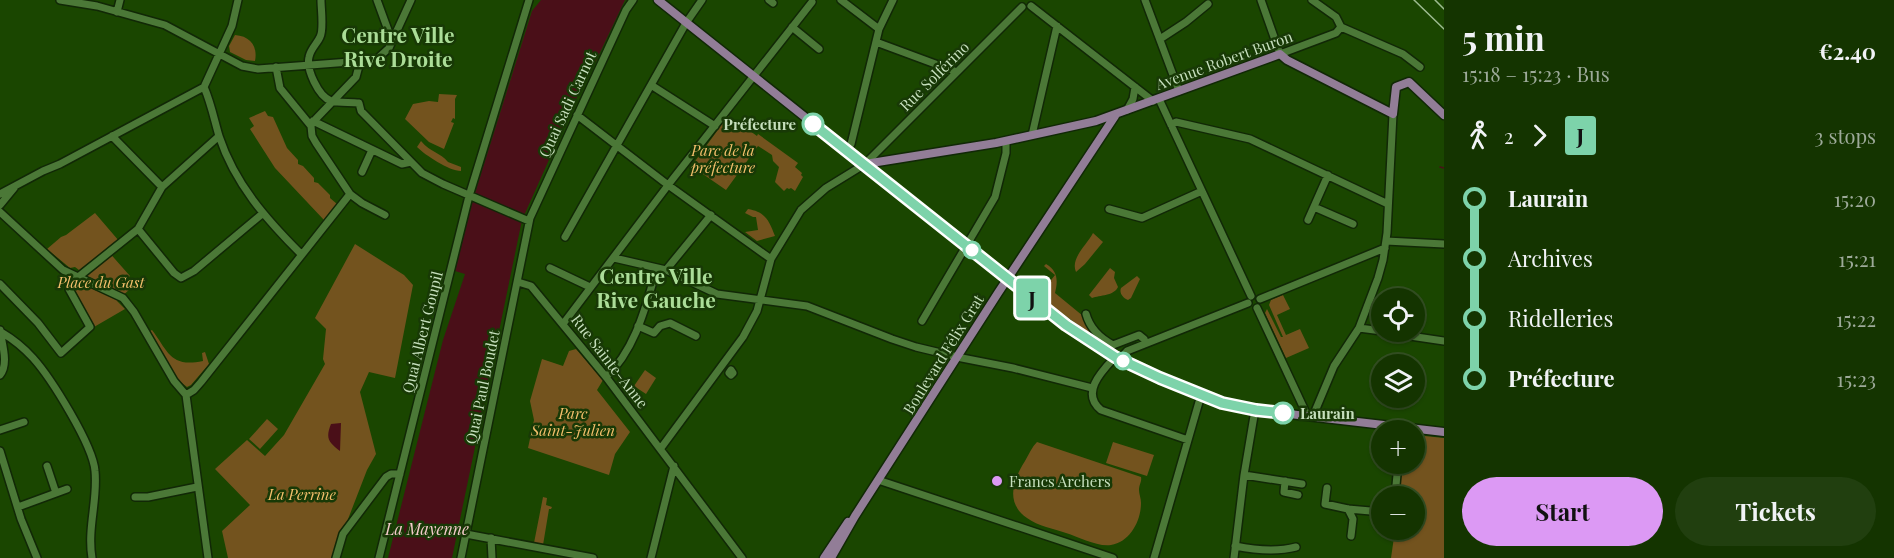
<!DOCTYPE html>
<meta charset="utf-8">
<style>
body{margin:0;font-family:"Playfair Display",serif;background:#213f0f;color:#f1f3f6;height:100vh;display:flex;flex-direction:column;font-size:22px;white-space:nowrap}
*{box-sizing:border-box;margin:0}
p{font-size:20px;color:#9daa99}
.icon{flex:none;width:33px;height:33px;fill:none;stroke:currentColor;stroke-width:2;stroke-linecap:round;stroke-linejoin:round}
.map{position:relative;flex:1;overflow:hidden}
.panel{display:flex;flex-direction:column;background:#143400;width:450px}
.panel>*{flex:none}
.badge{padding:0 12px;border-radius:4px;font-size:21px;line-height:39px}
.controls{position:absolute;left:1371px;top:288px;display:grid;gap:12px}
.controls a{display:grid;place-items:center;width:54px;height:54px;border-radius:50%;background:#143400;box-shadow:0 2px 4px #0004,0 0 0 2px #334f22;font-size:30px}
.map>.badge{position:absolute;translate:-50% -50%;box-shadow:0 0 0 3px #fff}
.legs{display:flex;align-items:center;gap:9px;height:66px;padding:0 18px;font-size:20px}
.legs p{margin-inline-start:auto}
.summary{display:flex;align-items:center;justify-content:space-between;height:102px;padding:0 18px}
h1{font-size:33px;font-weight:700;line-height:45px}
.primary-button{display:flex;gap:12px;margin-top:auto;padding:12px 18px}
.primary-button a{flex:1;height:69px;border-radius:36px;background:#dc99f4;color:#111;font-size:24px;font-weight:700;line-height:69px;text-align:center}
.primary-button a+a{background:#213f0f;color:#f1f3f6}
ul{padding:0 18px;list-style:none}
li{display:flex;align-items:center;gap:21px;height:60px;font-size:22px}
li i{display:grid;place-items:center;width:9px;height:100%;margin:0 8px;background:currentColor}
li i::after{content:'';width:15px;height:15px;margin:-8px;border:4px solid;border-radius:50%;background:#143400}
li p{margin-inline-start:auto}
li:first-child i{background:linear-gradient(#0000 50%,currentColor 0)}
li:last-child i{background:linear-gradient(currentColor 50%,#0000 0)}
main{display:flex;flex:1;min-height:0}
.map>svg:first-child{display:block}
.green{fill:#73531e}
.water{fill:#4a0f18}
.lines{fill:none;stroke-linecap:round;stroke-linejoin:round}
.stream{stroke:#4a0f18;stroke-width:1.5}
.minor-casing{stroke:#112806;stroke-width:10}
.major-casing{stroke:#112806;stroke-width:11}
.minor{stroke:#4b7837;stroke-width:7}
.major{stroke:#927d97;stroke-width:8}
.rail{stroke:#9dbb90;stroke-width:1.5}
.line-1-casing{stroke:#fff;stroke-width:14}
.line-1{stroke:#7dd3aa;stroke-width:9}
.stop-1-dot{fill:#fff;stroke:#7dd3aa;stroke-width:3}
.poi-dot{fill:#dc99f4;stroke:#183906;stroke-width:2}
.labels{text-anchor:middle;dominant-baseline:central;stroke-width:5;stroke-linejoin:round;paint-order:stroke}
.street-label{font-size:15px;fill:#c6dfbd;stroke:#183906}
.stop-label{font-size:15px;font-weight:bold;fill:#c6dfbd;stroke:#183906;text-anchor:end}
.park-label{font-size:15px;font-style:italic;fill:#f4bf6c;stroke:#183906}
.poi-label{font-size:15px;fill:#c6dfbd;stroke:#183906;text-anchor:start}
.water-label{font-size:16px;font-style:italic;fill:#f5cbcc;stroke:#183906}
.district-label{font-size:21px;font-weight:bold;fill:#abdd98;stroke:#183906}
</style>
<main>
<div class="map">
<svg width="1444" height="558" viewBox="0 0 1444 558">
<rect width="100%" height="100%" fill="#1a4600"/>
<path class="green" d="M235 35C250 36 258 46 255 61L246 60 230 52 229 46Z
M439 94 457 95 455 99V119L453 118 451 122 454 123 444 149 429 142 405 119 413 104 429 101 438 102Z
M265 111 268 116 273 117 287 148 298 160V164L303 166 314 178V182L318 183 330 195V198L337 204 324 220 275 168 250 129 254 126 249 118Z
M728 116 741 127 744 124 751 129 750 131 757 136 758 134 798 163 795 167 802 173 801 175 803 177 795 191 791 188 789 189 787 188 784 191 775 182 779 167 773 161 772 155 758 146 726 190 697 170 693 164Z
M421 141C431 153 440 152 448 162L461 167V171C449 171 425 155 417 147Z
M748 209C766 212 769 221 775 236L757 241 745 232 758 230 756 217H753L745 213Z
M95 213 119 241 107 250 130 276 126 279 131 288 117 301 125 309 94 327 72 285 79 270 75 267 70 268 47 249 61 237 66 235Z
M1093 233 1103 242 1085 264 1076 272C1070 258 1087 245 1093 233Z
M355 244 404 275 413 285 395 378 369 372 360 392 376 454 367 470 333 558H228L222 531 250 505 215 469 247 440 265 456 284 435 325 364 323 359 326 329 315 318Z
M1046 264C1058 271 1058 281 1055 293L1083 316 1094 334V337L1026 286 1030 279 1044 289 1055 275 1044 266Z
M1110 268 1115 272 1114 278 1118 287C1114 296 1100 295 1092 298L1089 295Z
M1137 276 1140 279 1131 298 1128 300C1123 298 1119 293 1121 288Z
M1283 295 1290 309 1277 315 1286 335 1300 329 1309 348 1286 358 1265 313 1267 309 1281 337H1283L1269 305 1271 300Z
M152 330C168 351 170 368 203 361L202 353 205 352 209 364 191 385 187 387 178 380 150 331Z
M576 349 603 380 597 390 630 432 615 454 609 475 528 448 534 420 530 401 542 359 563 366 569 351Z
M645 370 656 378 646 394 634 386Z
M267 419 278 429 260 449 249 439Z
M1415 435 1444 438V558H1391L1395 530H1414V496H1399L1402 464H1414Z
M1037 442 1141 477C1142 482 1139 484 1139 490 1139 494 1141 498 1141 503 1141 521 1130 542 1111 545 1097 547 1079 537 1066 533 1054 529 1038 526 1027 518 1005 503 1013 480 1025 461 1029 454 1032 447 1037 442Z
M1113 442 1154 455 1147 476 1106 463Z
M543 497 547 498 546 505 552 507 551 509H549L543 545 534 543Z"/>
<path class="water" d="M541 0H625L595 63 591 62 590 64 576 94 578 95 522 220 452 558H388L443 340 465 274 455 271 472 203 475 201 477 195 475 193 532 11Z
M341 423 340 451C329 442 325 439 331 424Z"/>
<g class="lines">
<path class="stream" d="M1440 167 1444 168"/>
<g class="minor-casing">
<path id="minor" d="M60 0 97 6 165 25 242 66 258 69 376 60 389 48 411 0
M321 0C321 9 324 30 320 37 317 44 311 48 309 57 306 69 318 96 331 101 339 103 350 102 359 103L361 111 422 173 443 184 529 221
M377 0 392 41
M769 0 773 3
M841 0 879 29
M1145 0 1179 91
M1261 0 1280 54 1336 33 1341 27
M1312 0 1336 17 1341 27
M1031 6 1153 101
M117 12 120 0
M792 27 819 49
M1341 27 1403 54 1420 67
M1160 39 1186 22 1208 4
M876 42 957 72
M276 67 280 88 311 126
M651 85 715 126
M204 87C211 103 214 119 219 136 235 184 266 219 301 254
M204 87 232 26 238 0
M1159 99 1251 296
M1127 110 1133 99 1135 87
M577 115 668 185 771 259
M313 121 402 164 411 162
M312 123 356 77 360 62
M1171 125 1176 122 1250 139 1388 204
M311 126 312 136 316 143 350 194 362 203 385 215
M1032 135 1057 26
M112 136 162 187
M846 150 851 144 879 29 893 0
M362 172 372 150
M0 194 43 171 60 164 204 87
M0 205 14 188
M1314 207 1353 224
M1109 209 1142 218 1202 191
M0 212 63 270 123 298 134 312 174 381 186 395
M1308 220 1328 175
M138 229 174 273 181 278 194 271 262 214
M565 237 686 23 702 0
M1386 241 1444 244
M614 258 666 270 717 294 807 306 892 339 916 347 962 358 1013 368 1092 388
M550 268 590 287
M666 270 711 215
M77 278 138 229 162 187 219 136
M518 282 531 286 606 377 742 558
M0 284 38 323 61 353 90 327 69 289V284L71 275
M1260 299 1385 248
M1257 308 1307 415
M1086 314C1090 329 1100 338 1113 345L1139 335 1144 339
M922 321 995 197 1006 153V141
M563 324 672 180 812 2
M638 326 654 333 660 326 670 323 696 336
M1359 328 1382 331
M0 330C2 344 9 364 0 375
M1 332C13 339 23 347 33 358 51 378 93 445 95 471 98 500 87 528 92 558
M1383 332 1444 341
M1115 357C1102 371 1080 393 1101 410L1188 440
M1120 359 1127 351 1248 303
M731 370 733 373 731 375 729 373Z
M606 377C636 349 646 305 657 268
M186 395 194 390 201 382 350 194
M186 395 208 558
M1313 416 1334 366 1359 328 1378 278 1383 260 1387 233 1393 114
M0 430 24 422
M661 448 743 337 757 311 771 259 801 210 826 188 865 164 1022 7
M0 451 21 519 37 558
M47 466 56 493
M1244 475 1302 484
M878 480 1113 558
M1285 481 1284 492 1298 495
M1327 488 1325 504 1348 509 1382 512
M1395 496 1398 464
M135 497H148L197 487
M18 507 67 489
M1348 509 1353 519 1351 536
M466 534 593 558
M491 538 492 558
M1235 546C1255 550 1277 552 1296 547
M336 558 343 534 386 477 391 474H400
M379 558 469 196 529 0
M461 558 530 218 626 10 633 0
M651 558 674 466
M1154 558 1201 395
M1234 558 1244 475 1255 410"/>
</g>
<g class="major-casing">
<path id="major" d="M658 0 1066 325 1123 361 1222 403 1255 410 1444 432
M865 164 996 143 1096 121 1280 54 1287 60 1393 114 1396 87 1409 82 1444 115
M824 558 848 522
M831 558 855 516 998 293 1115 116"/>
</g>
<use href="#minor" class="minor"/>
<use href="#major" class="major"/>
<path class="rail" d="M1414 0 1444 29
M1435 0 1444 9"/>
</g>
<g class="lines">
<g class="line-1-casing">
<path id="line-1" d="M813 124 1066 325 1115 357 1160 378 1222 403 1256 410 1283 413"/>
</g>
<use href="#line-1" class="line-1"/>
</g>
<g class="stop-1-dot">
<circle cx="813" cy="124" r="10"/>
<circle cx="972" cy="250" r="8"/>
<circle cx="1123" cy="361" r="8"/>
<circle cx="1283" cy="413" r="10"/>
</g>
<circle class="poi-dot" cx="997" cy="481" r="6"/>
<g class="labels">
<g class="street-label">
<text transform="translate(1224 60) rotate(-20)">Avenue Robert Buron</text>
<text transform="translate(934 76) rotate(-45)">Rue Solférino</text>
<text transform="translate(567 104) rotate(-65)">Quai Sadi Carnot</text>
<text transform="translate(422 332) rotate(-76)">Quai Albert Goupil</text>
<text transform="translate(943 354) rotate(-58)">Boulevard Félix Grat</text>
<text transform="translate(610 361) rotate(52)">Rue Sainte-Anne</text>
<text transform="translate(482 387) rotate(-78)">Quai Paul Boudet</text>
</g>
<g class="stop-label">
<text x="796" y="124">Préfecture</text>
<text x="1300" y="413" text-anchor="start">Laurain</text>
</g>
<g class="park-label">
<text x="723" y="150">Parc de la<tspan x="723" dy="17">préfecture</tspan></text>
<text x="101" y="282">Place du Gast</text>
<text x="573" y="413">Parc<tspan x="573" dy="17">Saint-Julien</tspan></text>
<text x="302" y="494">La Perrine</text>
</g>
<g class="poi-label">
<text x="1009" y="481">Francs Archers</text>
</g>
<g class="water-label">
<text x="427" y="528">La Mayenne</text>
</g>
<g class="district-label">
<text x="398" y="34">Centre Ville<tspan x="398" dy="24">Rive Droite</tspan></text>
<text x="656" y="275">Centre Ville<tspan x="656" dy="24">Rive Gauche</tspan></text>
</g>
</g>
</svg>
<div class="controls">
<a><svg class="icon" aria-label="locate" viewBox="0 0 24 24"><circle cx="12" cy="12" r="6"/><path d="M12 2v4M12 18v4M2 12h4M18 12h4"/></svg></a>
<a><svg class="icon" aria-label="layers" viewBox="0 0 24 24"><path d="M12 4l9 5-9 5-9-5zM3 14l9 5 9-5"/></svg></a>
<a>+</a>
<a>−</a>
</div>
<b class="badge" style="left:1032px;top:298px;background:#7dd3aa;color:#111">J</b>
</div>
<section class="panel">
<div class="summary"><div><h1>5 min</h1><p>15:18 – 15:23 · Bus</p></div><b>€2.40</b></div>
<div class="legs"><svg class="icon" aria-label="walk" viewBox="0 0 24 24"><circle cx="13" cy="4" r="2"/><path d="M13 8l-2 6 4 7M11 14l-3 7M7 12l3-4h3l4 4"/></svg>2<svg class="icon" aria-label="forward" viewBox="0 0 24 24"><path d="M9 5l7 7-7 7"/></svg><b class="badge" style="background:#7dd3aa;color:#111">J</b><p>3 stops</p></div>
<ul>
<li><i style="color:#7dd3aa"></i><b>Laurain</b><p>15:20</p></li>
<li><i style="color:#7dd3aa"></i><span>Archives</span><p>15:21</p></li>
<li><i style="color:#7dd3aa"></i><span>Ridelleries</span><p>15:22</p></li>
<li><i style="color:#7dd3aa"></i><b>Préfecture</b><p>15:23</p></li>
</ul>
<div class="primary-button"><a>Start</a><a>Tickets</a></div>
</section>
</main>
